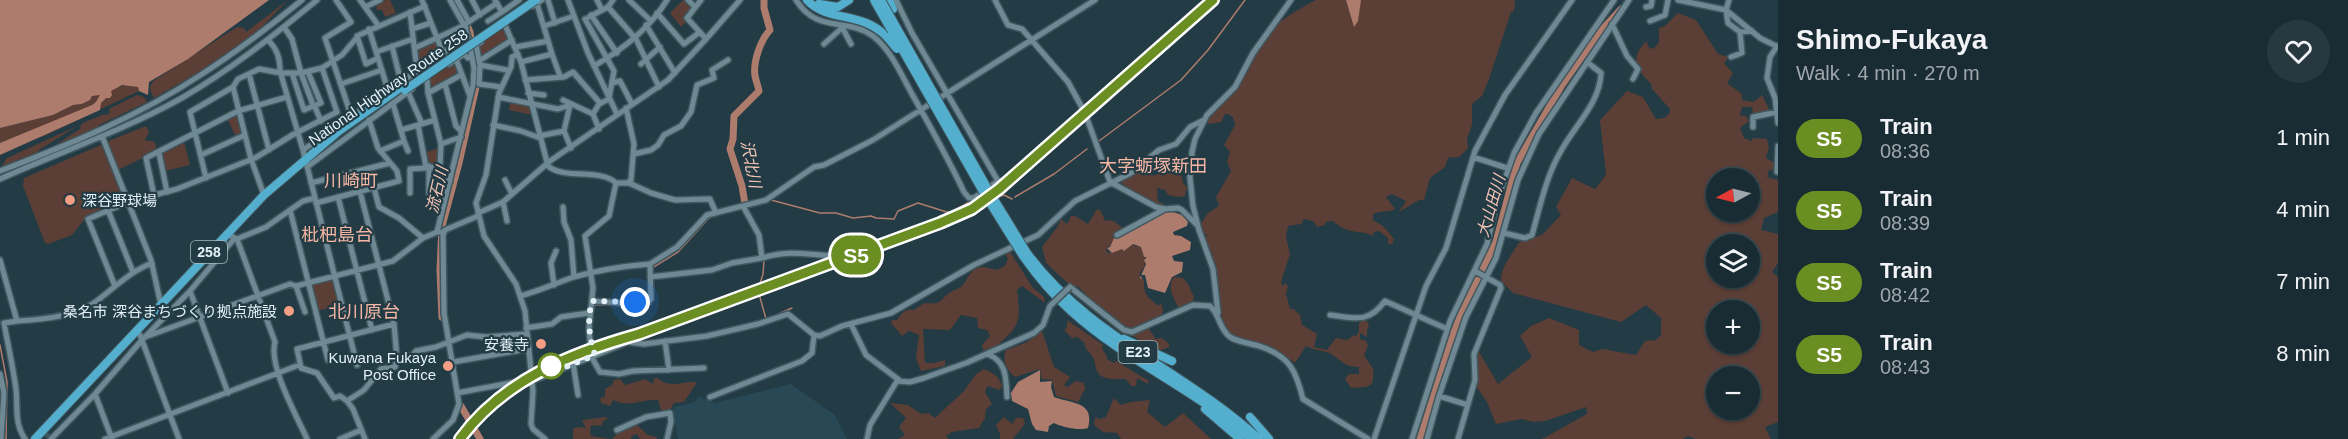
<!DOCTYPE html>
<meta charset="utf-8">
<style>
body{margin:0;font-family:Helvetica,"Noto Sans JP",sans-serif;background:#27383f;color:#f1f3f6;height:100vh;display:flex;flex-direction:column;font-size:22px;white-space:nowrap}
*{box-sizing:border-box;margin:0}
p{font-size:20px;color:#9fa7ac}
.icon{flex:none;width:33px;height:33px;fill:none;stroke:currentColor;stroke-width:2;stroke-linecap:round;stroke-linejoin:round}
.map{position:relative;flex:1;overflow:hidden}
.side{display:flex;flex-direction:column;background:#1a2c33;width:570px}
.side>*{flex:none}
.badge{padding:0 12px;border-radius:20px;font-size:21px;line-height:39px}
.needle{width:39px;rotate:263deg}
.fabs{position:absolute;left:1706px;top:168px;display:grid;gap:12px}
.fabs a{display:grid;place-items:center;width:54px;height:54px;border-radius:50%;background:#1a2c33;box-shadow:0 2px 4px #0004,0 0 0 2px #38484e;font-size:30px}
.you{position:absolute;width:30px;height:30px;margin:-15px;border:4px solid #fff;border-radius:50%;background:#1a73e8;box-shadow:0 0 0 9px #1a73e833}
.map>.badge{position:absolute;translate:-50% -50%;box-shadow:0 0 0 3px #fff}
.round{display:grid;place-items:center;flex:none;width:63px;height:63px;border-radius:32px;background:#27383f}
.head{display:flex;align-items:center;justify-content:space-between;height:102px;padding:0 18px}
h1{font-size:28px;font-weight:600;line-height:45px}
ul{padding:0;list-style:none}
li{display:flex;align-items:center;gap:18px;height:72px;padding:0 18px}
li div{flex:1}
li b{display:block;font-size:22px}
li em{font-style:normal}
li .badge{min-width:66px;font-weight:700;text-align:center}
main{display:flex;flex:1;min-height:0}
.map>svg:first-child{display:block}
.built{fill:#274854}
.green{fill:#5b3e35;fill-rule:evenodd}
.water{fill:#ae7c6d}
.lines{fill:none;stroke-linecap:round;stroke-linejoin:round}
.stream{stroke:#ae7c6d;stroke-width:1.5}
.river{stroke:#ae7c6d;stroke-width:7}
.minor-tunnel{stroke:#3f565f;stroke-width:5;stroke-dasharray:5 2.5;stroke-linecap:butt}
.minor-casing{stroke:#41575f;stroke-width:8}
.highway-casing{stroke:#41575f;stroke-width:10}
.minor{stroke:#6e8994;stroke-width:5}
.highway{stroke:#54afcf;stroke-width:8}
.rail-casing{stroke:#bfcfd6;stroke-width:4}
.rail{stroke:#223b44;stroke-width:1.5;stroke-dasharray:4.5;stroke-linecap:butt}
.minor-bridge-casing{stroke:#41575f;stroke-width:8;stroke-linecap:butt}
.highway-bridge-casing{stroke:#41575f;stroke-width:10;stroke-linecap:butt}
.minor-bridge{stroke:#6e8994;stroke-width:5}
.highway-bridge{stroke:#54afcf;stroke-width:8}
.line-casing{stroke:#fff;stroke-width:14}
.line{stroke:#6b8e23;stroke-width:9}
.walk{stroke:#e3f1f7;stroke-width:6;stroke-dasharray:0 10.8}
.poi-dot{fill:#f49e86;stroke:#223b44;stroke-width:2}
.stop-dot{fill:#fff;stroke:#6b8e23;stroke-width:3}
.labels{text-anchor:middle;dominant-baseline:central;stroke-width:4.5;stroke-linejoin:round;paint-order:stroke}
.shield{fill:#223b44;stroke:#a9bac1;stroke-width:1.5}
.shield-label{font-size:14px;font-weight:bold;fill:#e3f1f7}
.street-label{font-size:15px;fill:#e3f1f7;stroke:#223b44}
.poi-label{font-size:15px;fill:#e3f1f7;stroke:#223b44;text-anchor:end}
.water-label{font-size:16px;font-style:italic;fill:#f5c5b7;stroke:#223b44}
.quarter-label{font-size:18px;fill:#f7b7a4;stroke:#223b44}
</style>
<main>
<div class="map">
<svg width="1778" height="439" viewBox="0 0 1778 439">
<rect width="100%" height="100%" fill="#223b44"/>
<path class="built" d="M791 384 835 415 847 439H678L673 415 674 407 695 402 698 396 715 403Z"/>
<path class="green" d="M288 0 258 31 196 74 154 98C150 90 148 90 153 81L237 27 244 28 246 32Z
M386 0H390L396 13 385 17 382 10H377L376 4Z
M683 0 691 5C693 14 687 22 681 27L670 13Z
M1316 0H1515L1514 11 1511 12 1489 79 1482 96 1472 104V125L1467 139 1468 148 1459 157 1448 158 1445 167 1430 178 1424 200H1419L1399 212 1406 201 1392 194 1386 197 1395 209C1388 213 1381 210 1373 214V220L1383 226 1394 239 1392 244H1388V238L1379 231 1374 232 1373 236 1366 233C1354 232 1342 230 1333 221L1326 222 1325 225 1317 227 1313 221 1304 219 1301 224 1288 226 1286 237 1290 254 1281 282 1283 286 1285 283 1288 286 1286 294 1290 309H1294L1300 315 1302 325 1317 334 1314 347 1327 350 1336 338 1347 340 1354 335 1355 337 1359 332V323L1363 320 1367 321 1369 326 1367 330V337L1360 333V339L1366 341 1368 346 1364 355C1372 370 1376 365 1372 384L1366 387 1351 388 1345 379 1349 374H1359V367C1344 368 1341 359 1329 353 1321 350 1314 350 1306 346L1295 363C1286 356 1278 351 1267 346 1256 341 1235 341 1227 331 1219 321 1214 277 1210 262L1213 255 1208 253 1205 238 1207 234H1203L1198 228 1208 213 1219 206 1216 197 1231 171 1227 162 1230 152 1224 145 1235 125 1233 117 1228 114H1225L1221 122 1210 124 1206 122C1216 106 1232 95 1243 79 1250 70 1253 60 1255 50 1260 31 1300 8 1316 0Z
M1678 13 1696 20 1718 54 1729 57 1724 63 1733 73 1727 83 1742 94V100L1754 102 1762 95 1770 111 1763 114 1753 113 1752 107H1742L1740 115 1746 116 1749 121 1740 128 1744 138 1751 141 1753 138 1767 139 1769 148 1766 158 1775 163 1774 170H1769L1767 177 1778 180V212L1764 218 1761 230 1778 234V263L1772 272 1778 277V422L1765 427 1771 439H1696L1688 436 1683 439H1542L1587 414 1586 407 1545 421 1533 422 1522 419 1496 424 1487 402 1476 386V354L1478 350 1498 384 1532 357 1520 336 1531 326 1549 318 1579 330V345L1593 352 1602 349 1636 355 1645 341 1656 340 1661 335V318L1646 305 1621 322 1513 293 1501 281C1501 264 1512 256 1519 242L1542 235 1561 215 1556 207 1572 178 1595 189 1606 175 1600 120 1627 91 1643 97 1656 119 1664 118 1670 113V109L1652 89 1651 84C1636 70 1629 57 1647 41L1648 47 1654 49 1659 42V28L1665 26ZM1716 178H1749V212H1716ZM1716 244H1749V278H1716ZM1716 310H1749V344H1716ZM1716 376H1749V410H1716Z
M501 30 506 31 508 41 480 57 479 45Z
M436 41C442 55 431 58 420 66L418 65V49Z
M452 64 457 65 458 75 432 90 429 89 430 79Z
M126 85 138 87 139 91 42 137 9 140 0 143V128L53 115 73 105 82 104 90 100 92 96 99 94 102 96 117 87Z
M137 95 144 97 147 102 99 125 100 128 48 150 80 129 81 124 104 114 106 115 110 113 109 109Z
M510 102 529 106 532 115 509 110Z
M235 114 238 115 242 132 236 137 227 118Z
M77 126 39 150 36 155 0 169 7 158Z
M146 126 149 132 145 140 155 142 157 151 118 170 106 142Z
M184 142 190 165 165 171 161 153Z
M103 144 125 199 124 201 87 216 72 235 48 244 45 243 23 186 24 178Z
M439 148 438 163 436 165 429 164 426 152Z
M1141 169H1144L1154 176 1165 169 1182 176 1183 183 1187 187 1185 196 1178 197 1168 195 1165 190 1157 188 1158 201 1164 204V207L1161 209 1149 207 1122 183V181Z
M1097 209 1101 211 1105 221C1114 218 1117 224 1123 228L1114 238 1110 246 1107 247 1106 251 1110 253 1122 249 1124 251 1133 244 1135 246 1141 247 1144 257H1147L1144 259C1147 265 1142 269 1139 275L1144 280C1144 297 1147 295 1158 306L1161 303 1163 310 1161 318 1145 324 1156 339 1162 338 1169 344V347L1158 351 1133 336 1134 333 1088 297 1078 286 1074 289 1046 263 1042 247 1058 226 1061 219 1067 224 1071 216H1075L1088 224Z
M1009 250 1033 288 1044 297 1045 303 1022 286 1017 290C1020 316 1022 325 1001 342 995 347 991 350 983 350L982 345 990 336 987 330 978 328 977 318 961 315 950 330 923 329 925 363H934L945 360V366L921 371 916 358 919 335 909 331 902 336 891 323 892 320H897C902 312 905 309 914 310L924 303C942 304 937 303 949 293 953 290 959 289 962 286 968 279 971 267 982 267 987 267 993 269 997 270L1005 266 1008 259 1005 253Z
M1174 277 1183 278 1188 284 1194 297 1192 303 1179 309C1174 298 1166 288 1174 277Z
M332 278 340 305 317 311 312 284Z
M1067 320 1103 345 1102 349 1107 356V359L1114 363 1116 361 1149 381 1148 384 1137 378 1136 386H1131L1126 379C1115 379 1100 381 1096 369 1095 365 1095 362 1094 359 1090 351 1086 352 1084 342L1077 337 1072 338 1064 330 1067 328Z
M1042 331 1054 367 1070 377 1064 385 1068 387 1075 381 1084 383 1085 389 1078 402 1056 396 1052 380 1041 379 1040 369 1015 377C1006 370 1002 360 1006 350L1027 342Z
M984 369C993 373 999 376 1002 386L1000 390 987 386 985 392 992 404 986 409 985 418 979 428 952 432 946 436 949 439H898L905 435 899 427 906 418 890 403 908 405 921 414 928 413 935 418 964 391 976 374Z
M654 378H658C668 389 683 381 696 382V384L684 402 674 403 670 410H661L658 400C641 399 628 408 613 400L610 406 601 403 600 399 605 396V389L612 385 614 380 620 379 625 385 645 379 653 384Z
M1114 398 1121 405 1131 402 1150 400 1147 412 1165 427 1183 413 1211 439H1121L1117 433 1103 432 1094 425 1095 417 1100 419 1106 417Z
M606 417 608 419 603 421 602 425 591 426 590 432 591 436 610 439H573V429L577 427 586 428 582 420Z
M1004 417 1012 424 1016 418H1023L1025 424 1013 439H1000V434L996 425Z
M636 424 648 435 656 437 657 439H640L637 434 632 436 631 439H612L620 431Z"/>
<path class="water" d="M0 0H269L188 59 149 82 148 95 139 91 138 87 122 85 111 91 112 95 110 98H106L101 103 100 110 0 155V143L92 105 96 102 100 95 92 96 90 100 82 104 73 105 53 115 0 128Z
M1346 0H1361L1358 21 1354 27Z
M1170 211 1182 215 1188 222 1187 226 1173 232 1174 235 1181 236 1191 242 1190 250 1172 256 1174 261 1183 262 1182 272 1172 277 1165 293 1148 288 1145 275H1141L1142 279 1140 278 1146 264 1144 260 1147 257H1144L1141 247 1133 244 1124 251 1122 249 1112 253 1107 248 1110 247 1114 238 1159 212Z
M1040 370V382L1052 381 1051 387 1054 397C1072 404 1095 401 1088 428 1080 431 1062 427 1054 423L1049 426 1048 432 1036 430 1032 424 1028 409 1012 401 1011 393 1018 382Z"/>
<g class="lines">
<path class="stream" d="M1099 141 1181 80 1208 50 1245 0
M998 197 1004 195 1012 199
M1015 197 1054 174 1087 149
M746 208 771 200 820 213H836L853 218 871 216 876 218 894 219 898 211 918 203 950 213 971 201 975 203
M979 208 981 210 987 206
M764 260 763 274 758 290 766 319
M652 268 678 252 709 218 715 216
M593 305H646L651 304 653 299
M776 315 792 308
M0 345 7 382 6 439"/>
<path class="river" d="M745 204 742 186 730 149 733 139 734 116 759 91C758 86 756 81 755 76 753 62 760 41 770 30L764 8V0
M442 317 440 270 442 226 459 163 476 87 477 71 470 32 465 20
M461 406 480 439
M1420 439 1454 332 1465 304 1496 242 1517 163 1562 85 1597 35 1621 9"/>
<path class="minor-tunnel" d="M40 428 49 437"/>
<g class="minor-casing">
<path id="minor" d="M336 0 351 22 325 38 351 115
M360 0 378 25
M422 0 443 53
M450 0 464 25 468 37
M457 0 469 22
M472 0 480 15
M495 0 502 12 519 0
M548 0 555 23
M568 0 588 53 617 114
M597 0 602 10
M613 0 608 7 636 39 659 87
M629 0 650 20
M688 0 695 7
M701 0 687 18 706 39
M796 0C817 34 847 17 873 36 891 50 901 74 912 94 930 126 948 158 964 192L969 198H974L998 181 912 33 896 0
M995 0 1008 25 1022 29 1068 82 1085 113 1110 182 1156 207 1165 209 1178 208 1182 210 1197 225
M1678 0 1726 10 1760 38 1778 47
M1729 0 1726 10 1728 23 1740 32 1752 31
M533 6 542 0
M365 7 380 0
M1646 7 1651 6 1652 0
M410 12 417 70
M657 13 684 44 700 32
M591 15 617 53
M589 17 608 7
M585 19 614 71 609 98
M488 21 502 12
M1650 21 1665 15 1668 0
M1612 24 1627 56 1638 69 1633 79
M505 25 521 62 548 166C564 180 600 168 616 183
M646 25 675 73
M544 26 574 16
M284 27 292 39 301 73 313 105
M369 29 388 90
M412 29 431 23
M843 29 851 44
M357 36 366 64 378 58
M268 40C277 49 280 58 280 71L303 150 357 365
M481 42 476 45 480 65 479 84 501 87
M824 44 844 26
M392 46 401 82
M1777 46 1770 57 1767 78 1775 98 1778 123
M516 47 548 41
M415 48 461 27 497 3
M376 52 413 39
M518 54 512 57 511 67 499 93 486 175 476 203 484 236 516 284 525 311 533 391 531 424 533 429 545 439
M552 54 560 76
M1731 57 1742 53 1740 32
M456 59 470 96
M479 61 512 40
M521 62 552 54 537 4
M449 64 464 54 468 58H472
M641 64 660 47
M480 65 507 70
M594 66C622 50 650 28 667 0
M292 73 304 110 321 103 308 72
M249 74 269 150
M427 79 428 93 461 75
M525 80 564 77 573 72 600 103
M612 83 620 81 632 104
M341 84 382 70
M445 84 456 126 461 131
M408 92 422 124
M428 93 441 144 461 137
M528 93 544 95
M498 97 558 109 570 105
M563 100 593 114 599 129
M314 105 321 121
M593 114 599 104 609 99
M418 125 426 167
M493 125 521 131 540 138
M1753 127V117L1778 112
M401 130 435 120
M564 131 571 148
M298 132 337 112 322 68
M102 136 151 260 161 305 165 308
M539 136 564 131 570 105
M404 141 408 151
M303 150 459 42 466 28
M380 151 404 141 393 104
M159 153 167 192
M634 154 651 150 658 145 664 135 681 126 691 112 697 85 714 78 712 70 728 60
M201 155 245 135
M1473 157 1507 168
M307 167 412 89
M440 167 441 144
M0 171C68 145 137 117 199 76 235 53 269 27 302 0
M1777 172 1778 146
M206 178 190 112 233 87
M0 179C60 152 122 131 180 99 229 71 273 36 317 0
M505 180 512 194
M311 183 390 163
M629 183 651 193 675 200 710 199 716 213
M374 188 379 207 399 218 423 238
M410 193V169L440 167V181H450
M429 193V166
M154 195 146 158 238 111 287 97
M264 195 251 159 233 87 238 79 259 69 281 73H301L322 68 342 55 359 35 425 6
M338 197 372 330
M503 202 507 221
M316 203 399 181 397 171 378 148 369 120
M743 206 759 235 762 258C790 249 808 255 836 256V258
M563 207 564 222 571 240 574 277
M108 210 133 272
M290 210 328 360
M478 213 503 202 550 161 668 80 706 39 740 0
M437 232 473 85 474 68 470 47
M1504 233 1525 238 1532 235C1540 207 1546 176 1561 151 1575 125 1600 103 1601 73L1587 62
M1117 235 1163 210
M231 236 237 239 275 342C268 366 297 416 307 439
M237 239 266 227 303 201 315 198
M0 260 17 321 4 323C8 345 13 367 16 389 18 407 14 423 25 439
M650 277 712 270 732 263 762 258
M554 285 551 263 556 251
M115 286 88 219 128 202 177 189 255 158 294 134H298
M296 286 305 312
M1070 287 1124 330 1132 332 1193 305 1210 306C1220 315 1219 329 1230 337 1240 343 1251 343 1262 347 1290 357 1296 371 1303 399L1368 439
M190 291 228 393
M520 296C539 291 556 283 574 277 598 270 625 266 650 264
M592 301 621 303 649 301 651 299 650 264 677 247 707 215 766 200 814 167 824 165 873 140 1095 0
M1218 313 1213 269 1199 230 1193 206 1190 178 1192 152 1195 139 1207 115 1235 87 1253 53 1291 0
M1330 315C1355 318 1368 324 1385 301L1447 329
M17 321C39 320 75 316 94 303 113 289 129 272 152 263
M851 324 866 355 899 380
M526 328 552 324 561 317 589 313
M140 335 179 439
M145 337 290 284 296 286 393 261 423 238 437 232H444
M665 341 669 370
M987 354C1007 361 1006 379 1007 397
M595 355 590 341 589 328 593 288 585 236 609 216 616 183H627L631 180 634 144 626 108
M591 356 600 372 619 374 633 371 704 368
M397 359 413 355 416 351 436 347 467 335 486 337 526 334
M453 362 527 349
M573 363 578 395
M0 374 4 393 1 439
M532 381 628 342 644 344 707 336 758 324 788 314 814 335 820 336 842 326 891 313 974 265 1038 235 1075 201 1131 173 1159 150 1176 144 1190 127 1204 120
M457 393 515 382 531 374
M95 394 112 439
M1439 396 1468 405
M710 397 802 361 812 353 814 335
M347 401 364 390 381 369 395 367 397 359 394 324 355 172
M617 430 646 417 670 413 671 422 667 439
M51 439 95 394 142 340 190 291 234 239
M105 439 299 365
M340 439 361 430
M365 439 353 409 347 401 340 396 334 398 317 373 301 368 297 349 394 324
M433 439 453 420 459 404 444 313 443 235 445 230 478 216
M867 439 870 425 897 381 910 382 924 378 966 363 1034 333 1043 325 1050 306
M1374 439 1426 286 1446 248 1475 151 1505 95 1572 0
M1412 439 1450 321 1487 244 1497 201 1514 153 1536 113 1614 0
M1427 439 1439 396 1466 317 1496 258 1518 180 1539 134 1629 0
M1458 439 1475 380 1474 354 1501 288 1500 285 1475 271"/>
</g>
<g class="highway-casing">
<path id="highway" d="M807 0C828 23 861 10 887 37
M889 0 893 9
M819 4 838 7 849 0
M1027 253C1088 336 1185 371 1259 439
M1023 256C1037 276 1053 295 1071 311 1126 361 1196 390 1251 439
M1124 339 1172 361
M1205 409 1240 439
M1250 417 1269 439
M35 439 264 195 339 131 403 86"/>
</g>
<use href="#minor" class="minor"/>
<use href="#highway" class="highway"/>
<g class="rail-casing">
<path id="rail" d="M460 439C503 380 571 353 639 334L940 223 972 209 999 189 1213 0"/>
</g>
<use href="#rail" class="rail"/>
<g class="minor-bridge-casing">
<path id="minor-bridge" d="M1050 306 1070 287"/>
</g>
<g class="highway-bridge-casing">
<path id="highway-bridge" d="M874 0 985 195 1023 256
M881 0 989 191 1027 253
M887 37 897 49
M405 90 536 0"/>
</g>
<use href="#minor-bridge" class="minor-bridge"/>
<use href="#highway-bridge" class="highway-bridge"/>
</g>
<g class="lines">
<g class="line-casing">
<path id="line" d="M460 439C503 380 571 353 639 334L940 223 972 209 999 189 1213 0"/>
</g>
<use href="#line" class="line"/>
<path class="walk" d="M551 366 553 372 595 355C589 336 587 320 592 301L635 302"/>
</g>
<g class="poi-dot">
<circle cx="70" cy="200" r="6"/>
<circle cx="289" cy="311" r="6"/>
<circle cx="541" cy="344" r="6"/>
<circle cx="448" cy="366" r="6"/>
</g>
<circle class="stop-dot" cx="551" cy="366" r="12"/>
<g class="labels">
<g class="shield">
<rect x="191" y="241" width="36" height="22" rx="4.5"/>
<rect x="1118.5" y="341" width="39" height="22" rx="4.5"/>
</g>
<g class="shield-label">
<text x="209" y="252">258</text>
<text x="1138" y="352">E23</text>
</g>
<g class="street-label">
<text transform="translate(388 87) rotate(-35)">National Highway Route 258</text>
</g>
<g class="poi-label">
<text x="82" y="200" text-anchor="start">深谷野球場</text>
<text x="277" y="311">桑名市 深谷まちづくり拠点施設</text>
<text x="529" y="344">安養寺</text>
<text x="436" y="357">Kuwana Fukaya<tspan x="436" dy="17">Post Office</tspan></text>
</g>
<g class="water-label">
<text transform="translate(751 164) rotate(79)">沢北川</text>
<text transform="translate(437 190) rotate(-77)">流石川</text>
<text transform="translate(1491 206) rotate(-74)">大山田川</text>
</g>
<g class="quarter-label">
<text x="1153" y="166">大字蛎塚新田</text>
<text x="351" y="181">川崎町</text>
<text x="337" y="235">枇杷島台</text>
<text x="364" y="312">北川原台</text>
</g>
</g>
</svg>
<div class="fabs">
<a><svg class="needle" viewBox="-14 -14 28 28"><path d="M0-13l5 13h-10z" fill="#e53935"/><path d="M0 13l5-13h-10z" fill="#9fa7ac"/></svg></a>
<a><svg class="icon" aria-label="layers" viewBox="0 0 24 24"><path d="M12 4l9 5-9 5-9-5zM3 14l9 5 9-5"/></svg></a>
<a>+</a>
<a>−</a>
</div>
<div class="you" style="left:635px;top:302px"></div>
<b class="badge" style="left:856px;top:255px;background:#6b8e23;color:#fff">S5</b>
</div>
<section class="side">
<div class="head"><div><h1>Shimo-Fukaya</h1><p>Walk · 4 min · 270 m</p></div><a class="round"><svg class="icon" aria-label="heart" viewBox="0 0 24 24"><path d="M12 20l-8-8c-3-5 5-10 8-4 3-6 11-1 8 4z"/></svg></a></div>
<ul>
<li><span class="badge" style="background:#6b8e23;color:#fff">S5</span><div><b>Train</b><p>08:36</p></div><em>1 min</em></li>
<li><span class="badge" style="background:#6b8e23;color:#fff">S5</span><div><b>Train</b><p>08:39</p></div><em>4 min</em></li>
<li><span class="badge" style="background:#6b8e23;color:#fff">S5</span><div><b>Train</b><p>08:42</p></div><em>7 min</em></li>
<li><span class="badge" style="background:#6b8e23;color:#fff">S5</span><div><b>Train</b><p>08:43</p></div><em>8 min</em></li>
</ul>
</section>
</main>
